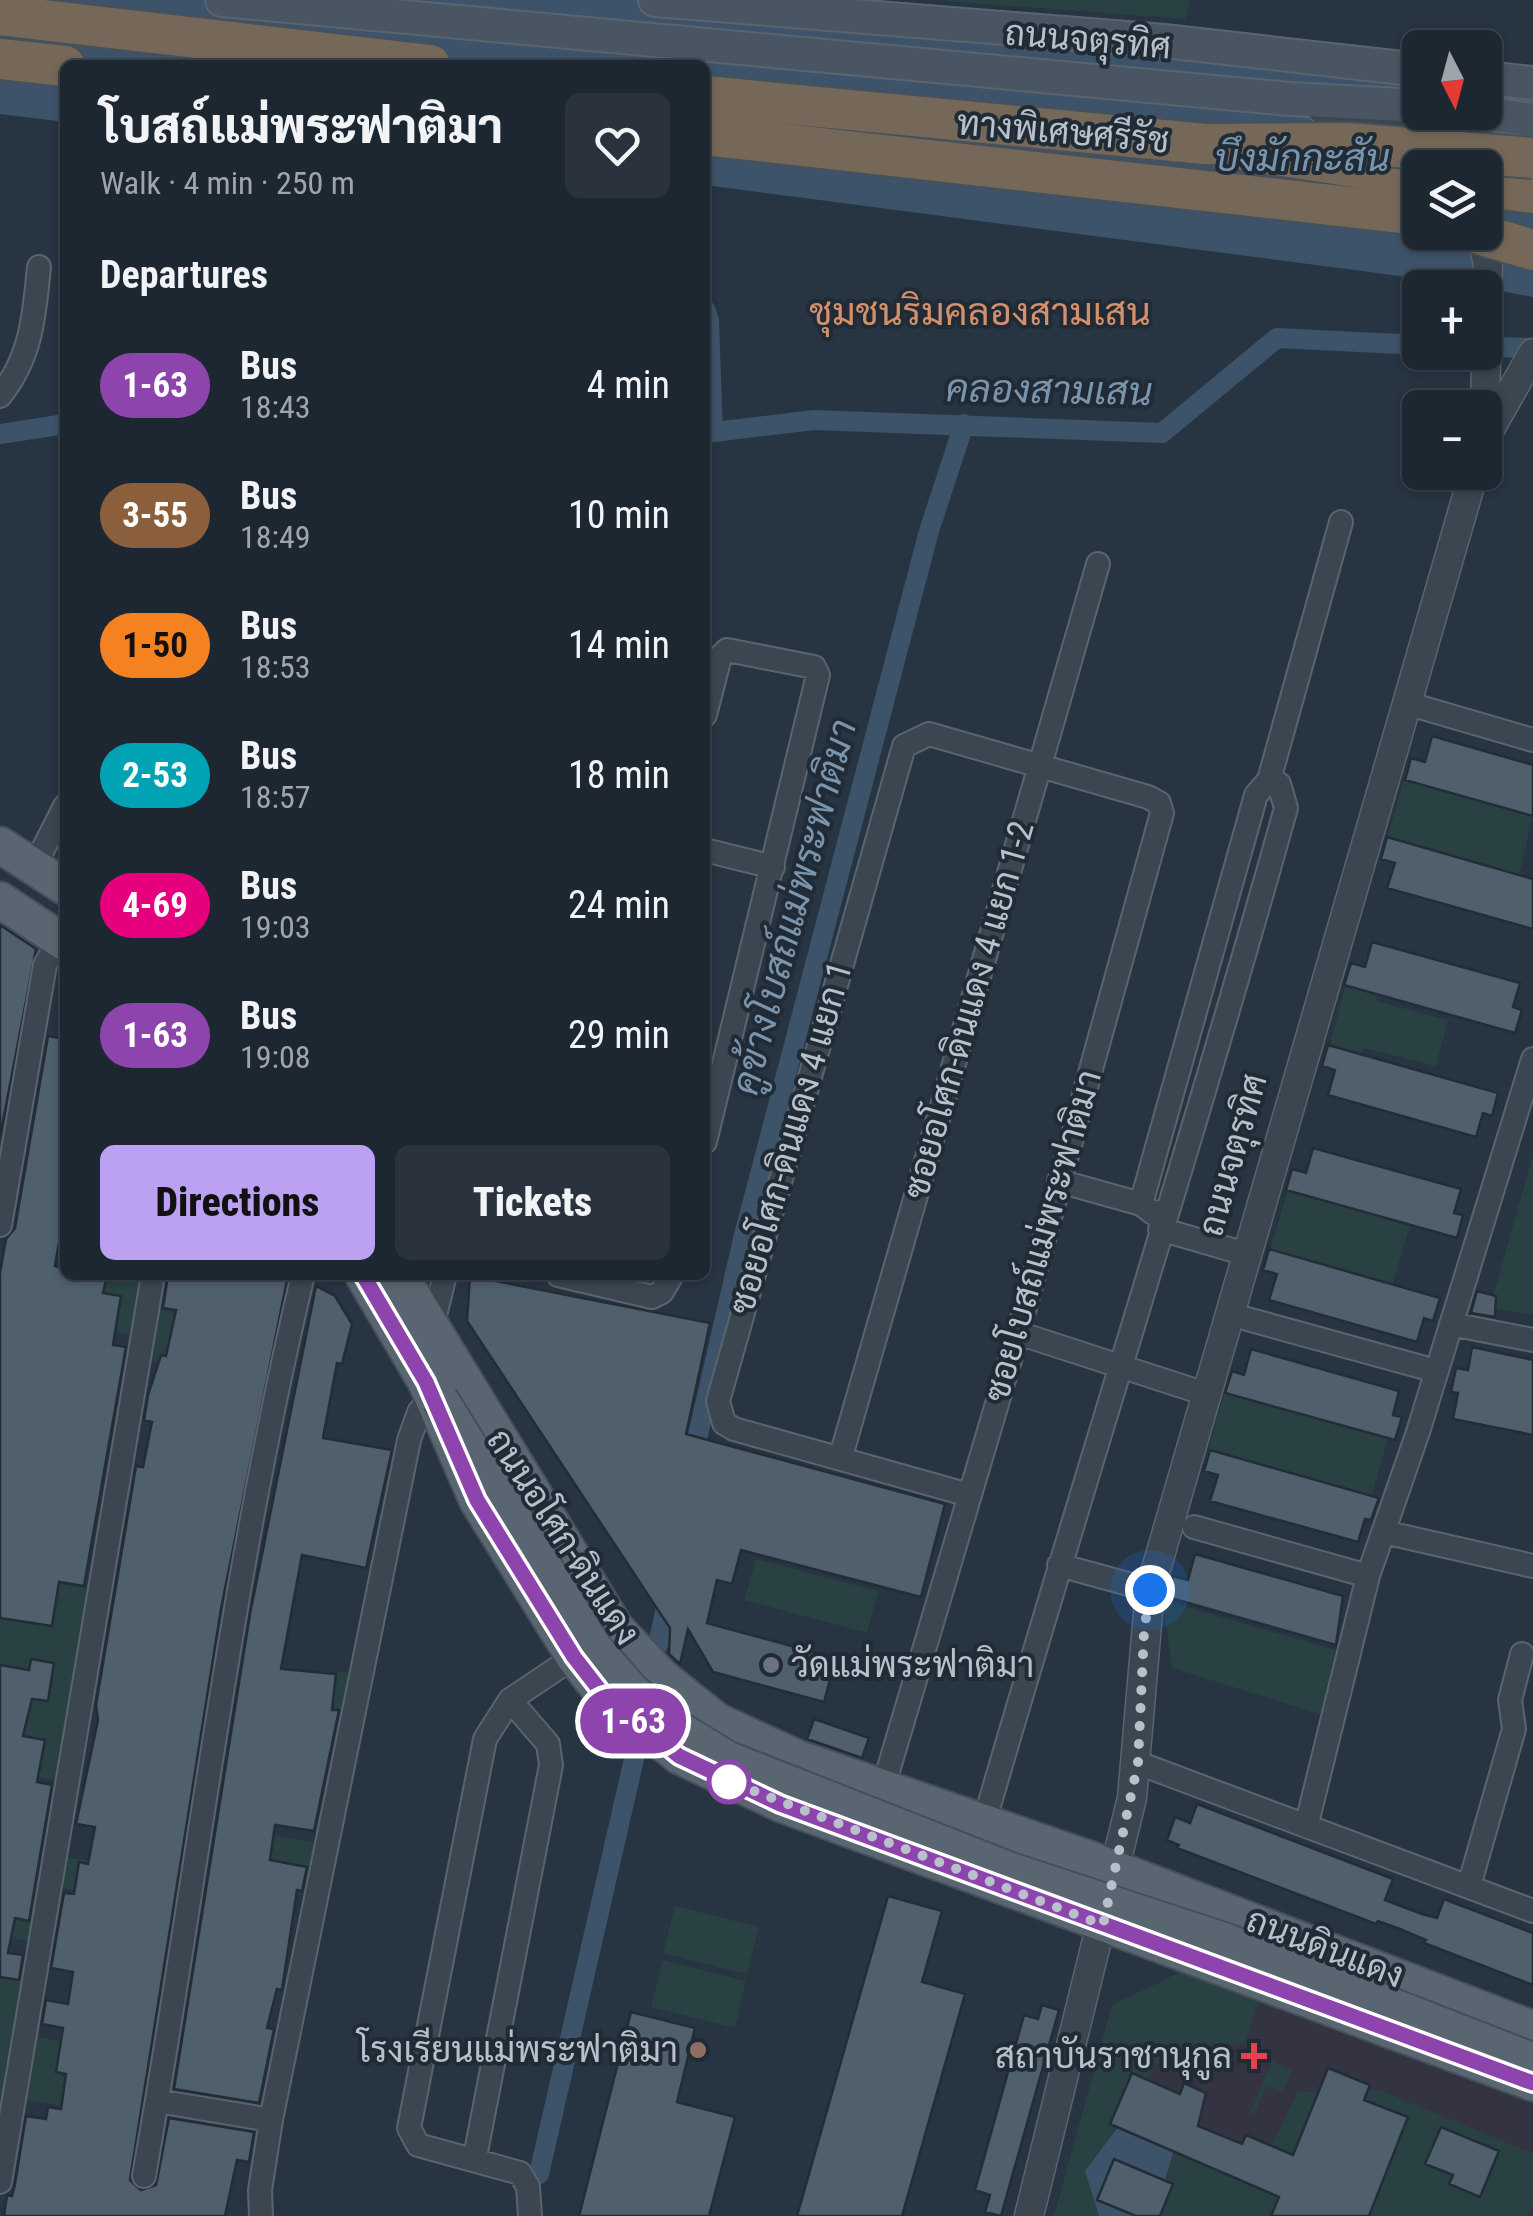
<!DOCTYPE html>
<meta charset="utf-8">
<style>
body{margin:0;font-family:"Roboto Condensed",Sarabun,sans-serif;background:#2a333d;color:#f1f3f6;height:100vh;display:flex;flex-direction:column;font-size:38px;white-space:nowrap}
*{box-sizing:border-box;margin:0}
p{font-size:32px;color:#a0a5ab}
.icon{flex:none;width:55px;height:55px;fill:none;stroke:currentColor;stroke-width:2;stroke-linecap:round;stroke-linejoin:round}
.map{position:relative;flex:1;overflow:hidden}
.drawer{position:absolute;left:60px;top:60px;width:650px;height:1220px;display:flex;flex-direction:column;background:#1d2731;border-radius:15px;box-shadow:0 2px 8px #0004,0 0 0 2px #3b444d}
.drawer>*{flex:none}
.badge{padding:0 20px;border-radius:32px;font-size:35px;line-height:65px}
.needle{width:65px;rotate:174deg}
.tools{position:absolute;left:1402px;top:30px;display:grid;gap:20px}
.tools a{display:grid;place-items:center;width:100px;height:100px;border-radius:15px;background:#1d2731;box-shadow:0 2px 8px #0004,0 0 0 2px #3b444d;font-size:50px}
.you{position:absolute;width:50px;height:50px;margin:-25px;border:8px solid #fff;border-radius:50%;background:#1a73e8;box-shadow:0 0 0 15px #1a73e833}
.map>.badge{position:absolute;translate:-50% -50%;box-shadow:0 0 0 5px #fff}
h2{padding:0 40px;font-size:38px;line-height:90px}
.round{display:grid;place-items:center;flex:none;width:105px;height:105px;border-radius:15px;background:#2a333d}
.head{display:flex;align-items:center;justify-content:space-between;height:170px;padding:0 40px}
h1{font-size:48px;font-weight:800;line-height:75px}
.action{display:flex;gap:20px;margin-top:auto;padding:20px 40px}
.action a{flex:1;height:115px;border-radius:15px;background:#bca0f2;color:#111;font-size:40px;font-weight:800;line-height:115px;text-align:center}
.action a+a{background:#2a333d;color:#f1f3f6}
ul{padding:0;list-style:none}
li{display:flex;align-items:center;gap:30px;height:130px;padding:0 40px}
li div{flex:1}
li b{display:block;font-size:38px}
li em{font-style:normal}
li .badge{min-width:110px;font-weight:700;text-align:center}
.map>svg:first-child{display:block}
.medical{fill:#343342}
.green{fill:#294142}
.water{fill:#3d5369;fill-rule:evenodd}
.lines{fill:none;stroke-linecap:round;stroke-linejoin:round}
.canal{stroke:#3d5369;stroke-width:20}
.building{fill:#505f6c;stroke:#222d38;stroke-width:2.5}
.minor-casing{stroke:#59646e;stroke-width:26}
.tertiary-casing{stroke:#59646e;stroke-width:31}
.secondary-casing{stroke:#59646e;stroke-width:36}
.primary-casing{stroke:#454f5a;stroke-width:39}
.motorway-casing{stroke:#46515b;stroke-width:44}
.minor{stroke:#3b4651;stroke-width:22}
.tertiary{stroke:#3b4651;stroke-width:28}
.secondary{stroke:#495563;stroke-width:32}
.primary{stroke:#596570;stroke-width:35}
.motorway{stroke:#766858;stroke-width:40}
.primary-bridge-casing{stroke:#454f5a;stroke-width:39;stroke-linecap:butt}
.motorway-bridge-casing{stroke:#46515b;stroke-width:44;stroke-linecap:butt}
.primary-bridge{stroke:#596570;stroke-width:35}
.motorway-bridge{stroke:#766858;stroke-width:40}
.line-casing{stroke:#fff;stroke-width:22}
.line{stroke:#8e44ad;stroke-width:15}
.walk{stroke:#b8c1cb;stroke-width:10;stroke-dasharray:0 18}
.worship-dot{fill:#6b7280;stroke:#202b36;stroke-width:4}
.stop-dot{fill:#fff;stroke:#8e44ad;stroke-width:5}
.education-dot{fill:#8d6e63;stroke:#202b36;stroke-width:4}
.health-dot{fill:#e0444e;stroke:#202b36;stroke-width:4}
.labels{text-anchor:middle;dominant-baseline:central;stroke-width:8;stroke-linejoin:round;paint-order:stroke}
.street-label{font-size:35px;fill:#b8c1cb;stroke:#202b36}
.poi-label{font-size:35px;fill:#b8c1cb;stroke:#202b36;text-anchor:end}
.water-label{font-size:38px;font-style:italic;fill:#7994ac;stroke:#202b36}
.neighbourhood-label{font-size:38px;fill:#d3906b;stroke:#202b36}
</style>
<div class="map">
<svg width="1533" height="2216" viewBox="0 0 1533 2216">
<rect width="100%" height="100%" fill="#273441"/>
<path class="medical" d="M1187 1969 1533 2105V2216H1054L1112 2005Z"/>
<path class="green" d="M931 0H1190L1186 19Z
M1404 778 1533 814 1519 876 1387 839Z
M1346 983 1378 992 1376 1001 1448 1020 1436 1066 1364 1048 1360 1057 1329 1048Z
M1533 1155V1315L1490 1307Z
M1289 1185 1411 1222 1391 1290 1269 1254Z
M78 1275H146L135 1336 97 1329Z
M154 1308 179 1313 168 1365 146 1360Z
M1226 1386 1390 1432 1369 1504 1206 1458Z
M756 1559 878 1591 867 1633 744 1600Z
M52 1583 92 1589 60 1781 0 1772V1614Z
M1163 1600 1342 1652 1323 1715 1172 1668Z
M336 1671 356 1673 349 1709 331 1708Z
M270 1834 320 1844 316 1867 266 1859Z
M62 1857 95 1861 92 1894 57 1887Z
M7 1895 39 1901 32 1941 0 1937Z
M675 1906 759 1927 747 1974 663 1953Z
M663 1960 746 1981 735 2028 651 2007Z
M1187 1969 1260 1998 1244 2044 1196 2047 1154 2065 1139 2096 1085 2171 1099 2216H1054L1112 2005Z
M0 1978 25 1981 0 2126Z
M32 2036 66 2042 62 2076 109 2083 105 2113 20 2099 30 2090 26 2072Z
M1272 2061 1292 2070 1283 2092 1267 2086 1254 2116 1250 2112Z
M1379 2090 1533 2153V2206L1527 2216H1156L1176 2144 1259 2169 1298 2092Z"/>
<path class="water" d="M0 0H845L1420 65V112H1485V73L1533 78V297L1476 286 705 185V65H65V122L0 114ZM1420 168H1485V232H1420Z
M1118 2127 1174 2150 1165 2180 1114 2159 1097 2200 1136 2216H1099L1085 2171Z"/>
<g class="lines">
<path class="canal" d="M705 309 709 320 713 432
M1485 347 1533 348
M705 433 814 420 1162 433 1277 338 1420 345
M0 434 65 424
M692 1461 744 1235 929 531 964 424
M658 1645 669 1593
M539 2174 637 1746"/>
</g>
<path class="building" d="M1432 736 1533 765V816L1405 780 1411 758 1425 762Z
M1387 837 1533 879V929L1387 888 1395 863 1381 859Z
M0 925 36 949 0 1137Z
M1372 942 1520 983 1513 1007 1522 1010 1515 1033 1344 985 1351 963 1365 967Z
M48 1036 65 1039V1207L55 1266 65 1268V1275H107L103 1293 121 1296 113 1345 126 1347 84 1586 59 1582 52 1626 0 1618V1273L6 1239 15 1228Z
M1328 1045 1498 1093 1492 1116 1483 1113 1476 1137 1328 1095 1335 1070 1322 1066Z
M1313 1148 1461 1189 1454 1213 1463 1215 1457 1238 1286 1190 1292 1169 1306 1173Z
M1269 1249 1440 1298 1433 1321 1424 1318 1417 1342 1269 1300 1277 1274 1263 1270Z
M168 1275H288L221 1609 130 2180 141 2190 156 2185 169 2118 254 2132 249 2162 237 2160 225 2216H4L7 2195 12 2196 15 2184 26 2116 46 2119 48 2107 61 2109 66 2074 56 2072 63 2028 42 2024 46 2000 68 2004 73 1972 51 1968 64 1893 74 1894 79 1862 88 1864 95 1827 76 1824 98 1720 96 1705 136 1466 143 1467 152 1422 144 1420 148 1395 161 1355 166 1356 176 1310 163 1308Z
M470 1276 710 1323 686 1434 945 1504 921 1597 741 1550 732 1584 717 1580 707 1623 836 1658 824 1702 713 1672 688 1629 680 1664 669 1654 670 1628 467 1321Z
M316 1286 335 1296 352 1324 342 1364 337 1363 323 1438 392 1450 366 1568 302 1555 281 1669 336 1674 332 1710H339L314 1831 275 1825 270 1860 307 1867 302 1891 297 1890 282 1990 277 1989 267 2028 274 2029 259 2103 174 2089 250 1614Z
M1477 1291 1496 1296 1495 1317 1471 1313Z
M1472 1347 1533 1360V1435L1453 1419 1458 1393 1451 1392 1456 1368 1468 1370Z
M1251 1349 1399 1391 1393 1415 1402 1417 1395 1440 1225 1393 1232 1371 1244 1375Z
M1210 1450 1379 1498 1371 1520 1365 1519 1358 1542 1210 1501 1218 1475 1204 1471Z
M1195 1554 1343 1596 1336 1645 1167 1597 1173 1576 1188 1580Z
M31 1659 54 1663 48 1701 32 1699 23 1736 45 1740 37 1782 52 1785 29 1921 15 1918 8 1953 23 1955 19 1980 0 1977V1665L29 1670Z
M814 1719 869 1738 862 1758 807 1739Z
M1197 1804 1393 1879 1385 1900 1422 1914 1437 1918 1444 1899 1533 1933V1985L1424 1943 1426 1940 1400 1929 1378 1921 1376 1924 1177 1848 1179 1845 1167 1840 1175 1817 1190 1823Z
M888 1896 942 1911 922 1982 965 1994 902 2216H797Z
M1042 2005 1059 2010 1001 2216 985 2212 990 2195 975 2190 1024 2015 1038 2019Z
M631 2012 695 2028 677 2102 735 2117 709 2216H579Z
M1328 2068 1370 2085 1364 2100 1408 2117 1369 2216H1271L1279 2197 1110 2124 1132 2073 1180 2094 1184 2083 1206 2093 1198 2126 1242 2144 1246 2135 1293 2155Z
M1441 2127 1499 2151 1480 2197 1449 2184 1453 2175 1425 2164Z
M1114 2159 1173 2184 1160 2216H1136L1097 2200Z"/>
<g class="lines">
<g class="minor-casing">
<path id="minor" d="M0 396C32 356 34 316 39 267
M1406 703 1533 740
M705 715 720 657 727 650 814 667 818 675 705 1142
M1269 780 1341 522
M705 850 773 867
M34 867 65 806
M1059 1181 1141 1204
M0 1225 45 965 60 939
M1160 1229 1246 1254
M558 1275 652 1297 662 1292 672 1275
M1229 1314 1436 1371
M1451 1324 1533 1340
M432 1327 445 1275
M1018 1333 1206 1394
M841 1456 1098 564
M1194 1527 1368 1576
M1384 1532 1533 1566
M1059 1565 1150 1590
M1138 1763 1533 1911
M883 1788 1018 1333 1162 813 1159 803 1148 797 929 734 904 746 718 1401 724 1423 734 1429 969 1495
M984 1823C1082 1484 1191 1148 1286 808L1279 784 1269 780 1256 795 1141 1204 1153 1213 1166 1211
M1307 1823 1368 1576 1418 1432 1533 1059
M1469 1886 1514 1729 1510 1700 1522 1654
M157 2101 271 2120
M475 2157 551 1765 548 1744 510 1700
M144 2176C197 1876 232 1572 303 1275
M0 2182 153 1275
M261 2216 260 2190 271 2120 409 1440 419 1412 433 1397
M530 2216 528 2187 520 2173 418 2145 409 2128 485 1739 510 1700 574 1657"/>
</g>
<g class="tertiary-casing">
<path id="tertiary" d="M1322 109 1399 128 1426 147
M1480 232 1488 263 1485 413
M1485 438 1533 353
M1029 2216 1132 1798 1150 1590 1474 472"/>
</g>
<g class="secondary-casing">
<path id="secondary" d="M222 0 1290 99 1420 106
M655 0 1164 41 1420 70
M1485 78 1533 83
M1475 112 1533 120"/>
</g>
<g class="primary-casing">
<path id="primary" d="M0 845 65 887
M0 900 65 943
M363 1275 426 1382 477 1500 574 1657 602 1693 679 1756 781 1804 1533 2083
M400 1275 615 1627 662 1677 717 1721 797 1758 1087 1858 1533 2029"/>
</g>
<g class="motorway-casing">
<path id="motorway" d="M0 59 65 66
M705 96 1205 144 1420 177
M705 135 1420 215
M1485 187 1533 193"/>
</g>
<use href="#minor" class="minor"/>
<use href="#tertiary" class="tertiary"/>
<use href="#secondary" class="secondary"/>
<use href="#primary" class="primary"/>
<use href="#motorway" class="motorway"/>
<g class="primary-bridge-casing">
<path id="primary-bridge" d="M440 1399 595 1649 631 1690 672 1725 727 1759 1012 1871 1225 1941 1533 2061"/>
</g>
<g class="motorway-bridge-casing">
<path id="motorway-bridge" d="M0 15 430 65
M1205 144 1347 143 1533 158
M1472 232 1533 250"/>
</g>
<use href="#primary-bridge" class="primary-bridge"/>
<use href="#motorway-bridge" class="motorway-bridge"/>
</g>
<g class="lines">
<g class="line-casing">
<path id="line" d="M363 1275 426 1382 477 1500 574 1657 602 1693 679 1756 780 1804 1533 2083"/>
</g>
<use href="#line" class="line"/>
<path class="walk" d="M729 1782 725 1780 1103 1925 1138 1763 1144 1632 1150 1590"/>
</g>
<circle class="worship-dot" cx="771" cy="1665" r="10"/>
<circle class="stop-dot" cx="729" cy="1782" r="20"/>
<circle class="education-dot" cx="698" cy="2050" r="10"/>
<path class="health-dot" d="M1249 2041h10v10h10v10h-10v10h-10v-10h-10v-10h10z"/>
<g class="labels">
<g class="street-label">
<text transform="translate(1088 40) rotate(5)">ถนนจตุรทิศ</text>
<text transform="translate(1063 132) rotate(5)">ทางพิเศษศรีรัช</text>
<text transform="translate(969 1010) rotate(-74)">ซอยอโศก-ดินแดง 4 แยก 1-2</text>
<text transform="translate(791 1138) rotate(-74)">ซอยอโศก-ดินแดง 4 แยก 1</text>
<text transform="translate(1233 1155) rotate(-74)">ถนนจตุรทิศ</text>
<text transform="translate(1043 1236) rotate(-74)">ซอยโบสถ์แม่พระฟาติมา</text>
<text transform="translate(563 1537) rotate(57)">ถนนอโศก-ดินแดง</text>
<text transform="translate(1325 1948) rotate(21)">ถนนดินแดง</text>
</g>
<g class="poi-label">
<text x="791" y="1665" text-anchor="start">วัดแม่พระฟาติมา</text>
<text x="678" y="2050">โรงเรียนแม่พระฟาติมา</text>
<text x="1232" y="2056">สถาบันราชานุกูล</text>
</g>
<g class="water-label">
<text x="1302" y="158">บึงมักกะสัน</text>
<text transform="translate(1049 390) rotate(1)">คลองสามเสน</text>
<text transform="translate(794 907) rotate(-75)">คูข้างโบสถ์แม่พระฟาติมา</text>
</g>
<g class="neighbourhood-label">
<text x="980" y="312">ชุมชนริมคลองสามเสน</text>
</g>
</g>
</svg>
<div class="tools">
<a><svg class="needle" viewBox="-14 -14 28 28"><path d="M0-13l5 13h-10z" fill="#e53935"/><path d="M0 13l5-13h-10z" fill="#a0a5ab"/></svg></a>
<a><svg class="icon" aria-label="layers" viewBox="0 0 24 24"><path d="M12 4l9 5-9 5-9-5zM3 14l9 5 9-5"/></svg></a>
<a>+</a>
<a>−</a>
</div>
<div class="you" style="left:1150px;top:1590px"></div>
<b class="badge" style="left:633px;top:1721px;background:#8e44ad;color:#fff">1-63</b>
<section class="drawer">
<div class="head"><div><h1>โบสถ์แม่พระฟาติมา</h1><p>Walk · 4 min · 250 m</p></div><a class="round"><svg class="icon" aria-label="heart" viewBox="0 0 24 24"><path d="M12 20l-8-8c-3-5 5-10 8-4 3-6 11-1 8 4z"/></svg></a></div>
<h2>Departures</h2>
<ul>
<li><span class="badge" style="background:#8e44ad;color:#fff">1-63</span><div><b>Bus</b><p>18:43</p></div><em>4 min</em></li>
<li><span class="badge" style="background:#8b5e3c;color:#fff">3-55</span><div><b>Bus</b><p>18:49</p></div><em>10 min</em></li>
<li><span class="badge" style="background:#f58220;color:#111">1-50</span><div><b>Bus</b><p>18:53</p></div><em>14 min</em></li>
<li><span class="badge" style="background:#00a3b4;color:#fff">2-53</span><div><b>Bus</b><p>18:57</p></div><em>18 min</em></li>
<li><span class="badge" style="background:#e6007e;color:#fff">4-69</span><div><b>Bus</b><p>19:03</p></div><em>24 min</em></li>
<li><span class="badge" style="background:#8e44ad;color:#fff">1-63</span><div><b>Bus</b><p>19:08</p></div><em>29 min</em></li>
</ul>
<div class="action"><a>Directions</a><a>Tickets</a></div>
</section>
</div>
